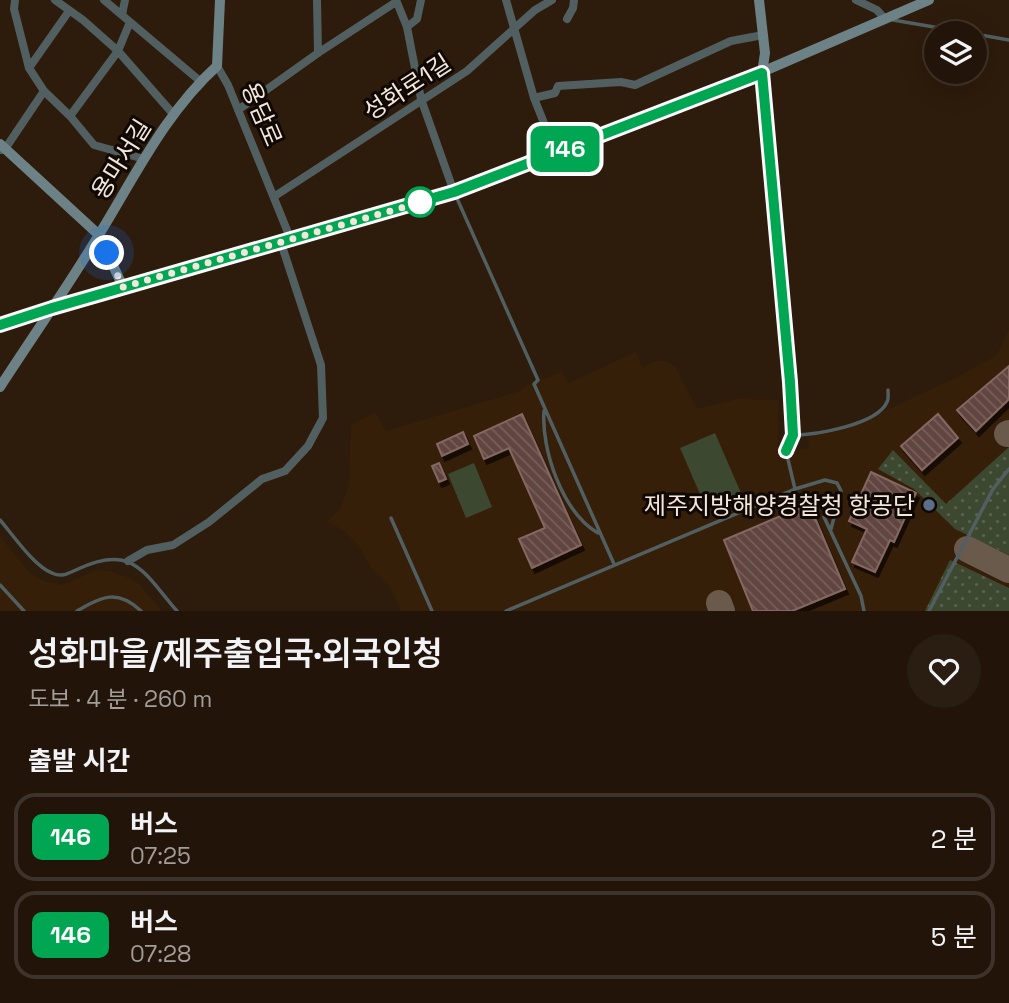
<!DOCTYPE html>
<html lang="ko">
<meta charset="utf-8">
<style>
body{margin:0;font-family:"Space Grotesk","Noto Sans KR",sans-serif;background:#2a1d12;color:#f1f3f6;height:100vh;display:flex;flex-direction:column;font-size:26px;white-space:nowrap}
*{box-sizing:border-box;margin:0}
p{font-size:23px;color:#a29e9c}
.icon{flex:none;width:38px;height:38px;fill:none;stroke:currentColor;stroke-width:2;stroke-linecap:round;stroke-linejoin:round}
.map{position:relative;height:611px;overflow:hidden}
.panel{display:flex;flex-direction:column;background:#221408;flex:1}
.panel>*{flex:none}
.badge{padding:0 14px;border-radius:10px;font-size:24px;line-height:46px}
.buttons{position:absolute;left:924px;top:21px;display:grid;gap:14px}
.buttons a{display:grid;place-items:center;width:63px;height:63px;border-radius:50%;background:#221408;box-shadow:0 7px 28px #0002,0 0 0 2px #3f3329;font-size:35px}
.you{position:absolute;width:35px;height:35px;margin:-18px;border:5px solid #fff;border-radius:50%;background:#1a73e8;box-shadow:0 0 0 10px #1a73e833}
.map>.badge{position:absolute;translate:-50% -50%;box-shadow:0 0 0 4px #fff}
h2{padding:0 28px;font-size:26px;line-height:63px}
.round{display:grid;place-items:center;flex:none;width:74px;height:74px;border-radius:37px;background:#2a1d12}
.summary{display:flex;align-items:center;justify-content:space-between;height:119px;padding:0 28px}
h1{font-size:33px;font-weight:600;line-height:52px}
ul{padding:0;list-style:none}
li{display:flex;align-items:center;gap:21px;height:88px;margin:0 14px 10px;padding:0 14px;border:4px solid #3f3329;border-radius:21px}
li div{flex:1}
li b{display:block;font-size:26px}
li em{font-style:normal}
li .badge{min-width:77px;font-weight:700;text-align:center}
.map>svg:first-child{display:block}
.built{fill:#361f09}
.green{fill:url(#green-dots)}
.pitch{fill:#3d4831}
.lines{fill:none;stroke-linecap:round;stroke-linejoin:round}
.taxiway{stroke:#6a5a4c;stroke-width:26}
.building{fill:url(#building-back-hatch);stroke:#856762;stroke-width:2;filter:url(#shadow)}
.lane{stroke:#515f61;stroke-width:3.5}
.street{stroke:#515f61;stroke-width:8}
.secondary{stroke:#6c8286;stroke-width:10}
.line-casing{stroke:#fff;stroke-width:16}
.line{stroke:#00a651;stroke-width:10}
.walk{stroke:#f3e6dc;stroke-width:7;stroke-dasharray:0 12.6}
.stop-dot{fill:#fff;stroke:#00a651;stroke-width:3.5}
.service-dot{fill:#5c6f8a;stroke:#100803;stroke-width:2.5}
.labels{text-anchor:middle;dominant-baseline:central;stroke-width:6;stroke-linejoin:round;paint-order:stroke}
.street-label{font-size:24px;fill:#f3e6dc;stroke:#100803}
.poi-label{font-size:24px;fill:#f3e6dc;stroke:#100803;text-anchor:end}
</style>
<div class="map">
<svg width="1009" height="611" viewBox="0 0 1009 611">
<defs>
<pattern id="green-dots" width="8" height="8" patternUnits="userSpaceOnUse" patternTransform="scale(1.75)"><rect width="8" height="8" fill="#3d4831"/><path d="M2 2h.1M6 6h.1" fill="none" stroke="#5a624e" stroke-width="1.8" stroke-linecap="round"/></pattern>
<pattern id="building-back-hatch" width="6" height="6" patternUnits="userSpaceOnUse" patternTransform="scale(1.75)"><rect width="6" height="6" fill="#604440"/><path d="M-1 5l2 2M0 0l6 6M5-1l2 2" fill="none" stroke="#775f5b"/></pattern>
<filter id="shadow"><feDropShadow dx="3" dy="5" stdDeviation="0" flood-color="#0009"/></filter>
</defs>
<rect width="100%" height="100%" fill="#2d1b0b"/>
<path class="built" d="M1009 329V611H401L389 586 371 568 359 546 343 530 327 522 340 509 349 485 351 425 375 412 386 431 520 391 526 385 562 372 568 383 636 352 642 367 656 361H666L675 366 697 409 737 399 778 400V449L786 451 809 448 807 437 834 432 861 422 957 377 997 355Z
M0 536 28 571 44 581 62 585 97 570 109 571 130 578 139 584 162 611H0Z"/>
<path class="green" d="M1009 447V555L955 529 914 489 878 469 893 450 946 504Z
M950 560 1009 588V611H925Z"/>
<path class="pitch" d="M715 433 741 493 706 508 680 448Z
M474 463 492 507 466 518 448 474Z"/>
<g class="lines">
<path class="taxiway" d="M1007 434 1009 433
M967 549 1009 570
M719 603 722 611"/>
</g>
<path class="building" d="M1009 366V399L976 431 957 410Z
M522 414 581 545 532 568 519 539 545 528 509 448 484 459 474 436Z
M938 414 958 438 922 470 901 446Z
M463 432 468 444 442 456 437 444Z
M439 463 446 479 439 482 432 466Z
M871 472 916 493 894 542 890 540 875 572 852 562 867 529 849 521Z
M809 504 845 589 792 611H753L724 540Z"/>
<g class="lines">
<path class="lane" d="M893 20 969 33
M975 34 1009 40
M455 194 538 380 534 384 614 564
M544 411C541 450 563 513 598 533
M795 489 825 480 837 483 841 491 831 529
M824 517 861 596 864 611
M391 518 432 611
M0 520C13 535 34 566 52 573 62 578 69 573 78 569 133 543 144 573 177 611
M0 585 24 611
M77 611C102 596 118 589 141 611
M506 611 795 489 786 451 793 435C815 435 877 425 887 402 889 398 888 394 888 390
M929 611 993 489 1009 469"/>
<path class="street" d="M15 0 14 9 29 68 44 91 70 116 94 145 144 159
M55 0 83 20 118 51 174 115
M104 0 200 81
M317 0 318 53
M396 0 407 27 421 99 454 192
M506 0 534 98 556 153
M856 0 877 10 884 18
M122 15 125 0
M567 19 573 8 574 0
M407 27 417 19 421 0
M217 66 228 85 291 240
M29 68 69 11
M762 73 779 253 793 435
M534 98 555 93 558 86 621 82 635 85 731 41 763 35
M238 110 318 53 396 2
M70 116 118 51 130 22
M1 150 5 149 44 91
M275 196 467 71 535 10 552 0
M128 561 147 550 173 545 209 522 262 479 285 471 308 446 323 418 321 365 281 243"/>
<path class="secondary" d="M759 0 765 53 762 73
M0 144 99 235 123 287
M0 325 52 308 454 192 741 81 929 0
M0 387C33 336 69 285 100 233 135 176 166 112 217 66L220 0"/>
</g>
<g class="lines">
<g class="line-casing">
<path id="line" d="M0 325 52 308 454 192 762 73 790 382 793 435 786 451"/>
</g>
<use href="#line" class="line"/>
<path class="walk" d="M107 253 123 287 429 200 420 202"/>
</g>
<circle class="stop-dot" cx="420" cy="202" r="14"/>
<circle class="service-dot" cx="929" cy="505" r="7"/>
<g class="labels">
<g class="street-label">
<text transform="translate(407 87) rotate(-33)">성화로1길</text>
<text transform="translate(262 114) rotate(67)">용담로</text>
<text transform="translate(121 159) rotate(-58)">용마서길</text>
</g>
<g class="poi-label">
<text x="915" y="505">제주지방해양경찰청 항공단</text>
</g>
</g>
</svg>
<div class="buttons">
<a><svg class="icon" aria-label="layers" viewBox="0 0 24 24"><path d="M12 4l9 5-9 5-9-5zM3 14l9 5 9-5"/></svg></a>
</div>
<div class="you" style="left:107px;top:253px"></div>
<b class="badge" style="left:565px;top:149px;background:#00a651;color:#fff">146</b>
</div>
<section class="panel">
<div class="summary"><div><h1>성화마을/제주출입국·외국인청</h1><p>도보 · 4 분 · 260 m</p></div><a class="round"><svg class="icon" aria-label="heart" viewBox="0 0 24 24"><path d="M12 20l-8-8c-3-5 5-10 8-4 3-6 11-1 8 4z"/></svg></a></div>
<h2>출발 시간</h2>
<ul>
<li><span class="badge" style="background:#00a651;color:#fff">146</span><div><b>버스</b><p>07:25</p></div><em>2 분</em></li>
<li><span class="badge" style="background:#00a651;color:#fff">146</span><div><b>버스</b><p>07:28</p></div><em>5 분</em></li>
</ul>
</section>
